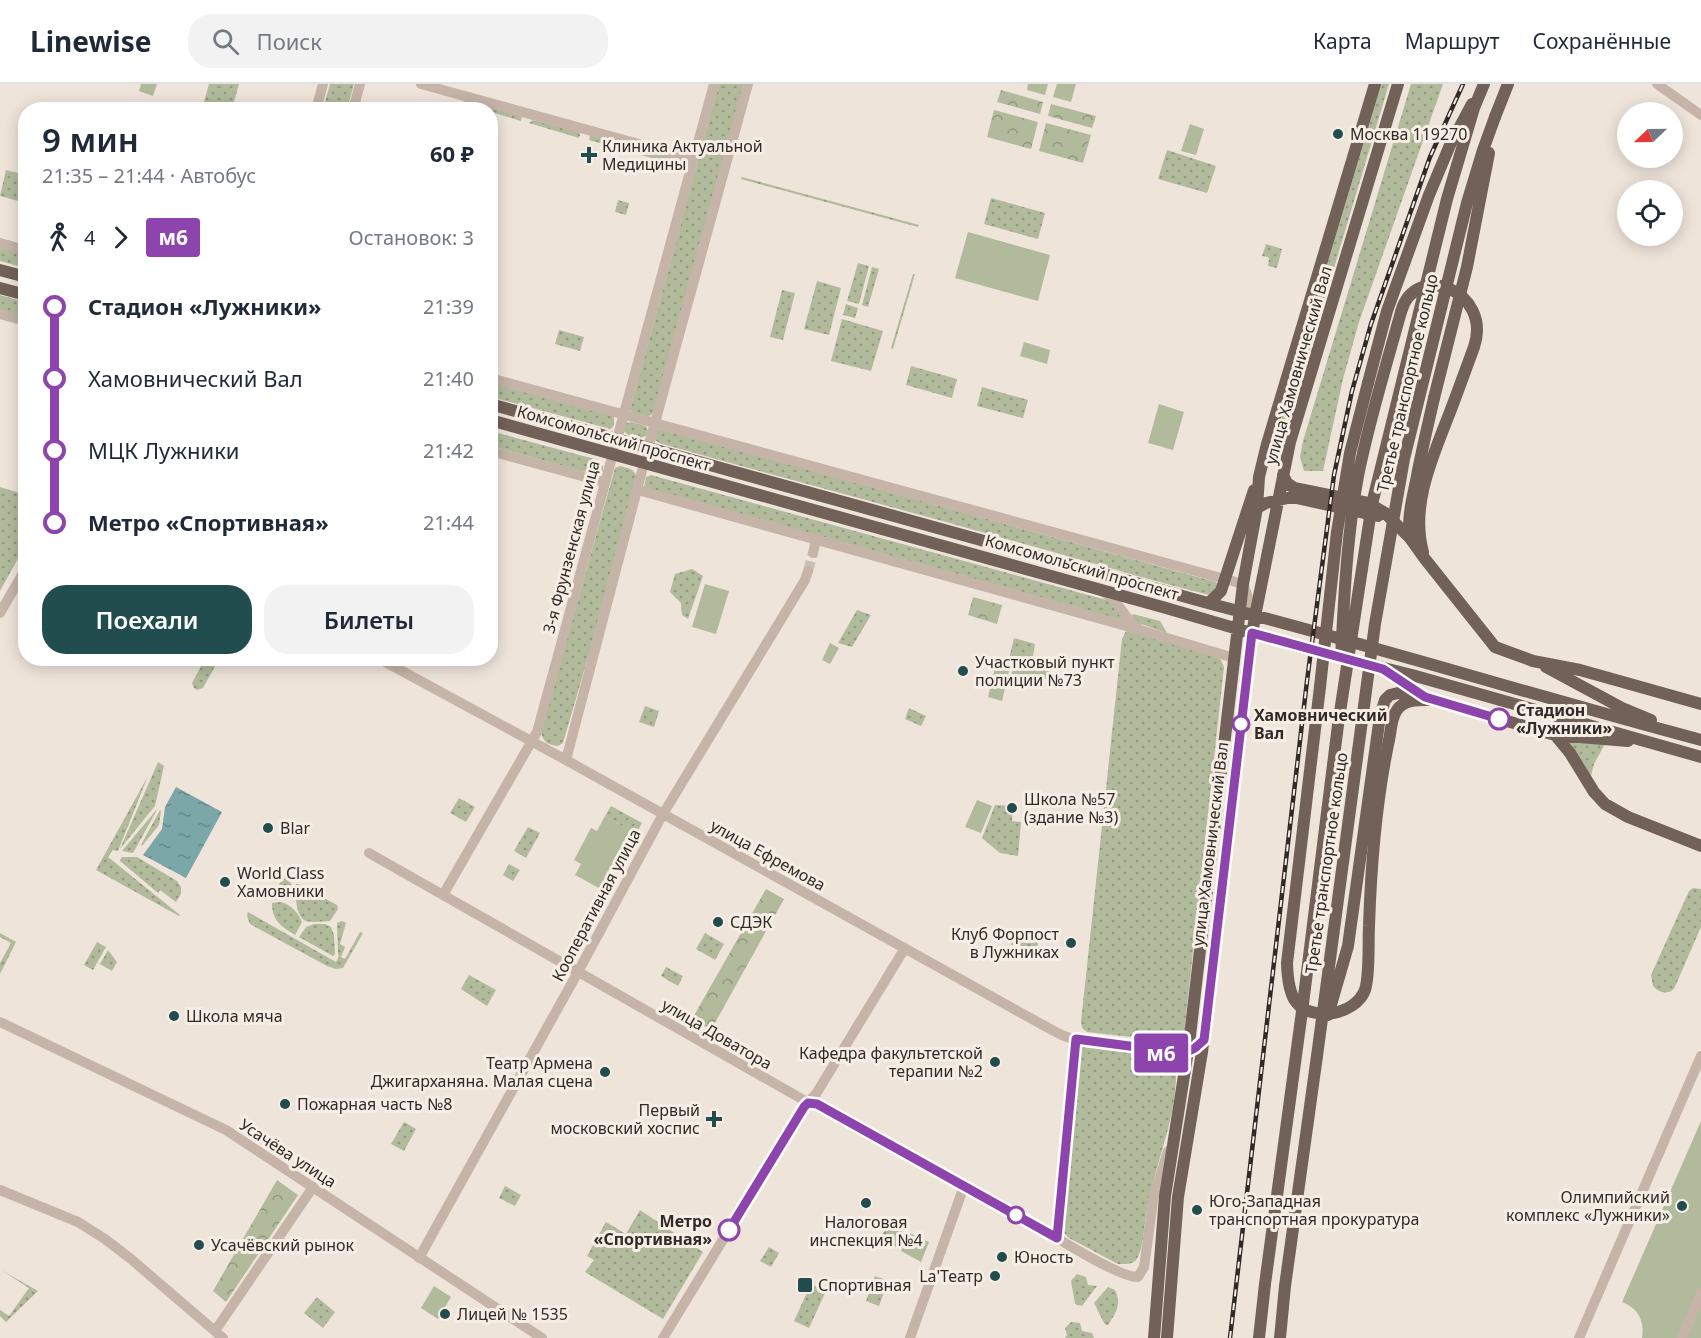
<!DOCTYPE html>
<html lang="ru">
<meta charset="utf-8">
<style>
body{margin:0;font-family:"Noto Sans",sans-serif;background:#f2f2f3;color:#1f2937;height:100vh;display:flex;flex-direction:column;font-size:22px;white-space:nowrap}
*{box-sizing:border-box;margin:0}
p{font-size:20px;color:#747a83}
.icon{flex:none;width:33px;height:33px;fill:none;stroke:currentColor;stroke-width:2;stroke-linecap:round;stroke-linejoin:round}
.map{position:relative;flex:1;overflow:hidden}
.drawer{position:absolute;left:18px;top:18px;width:480px;height:564px;display:flex;flex-direction:column;background:#fff;border-radius:24px;box-shadow:0 3px 15px #0003}
.drawer>*{flex:none}
.badge{padding:0 12px;border-radius:4px;font-size:21px;line-height:39px}
.needle{width:39px;rotate:248deg}
.buttons{position:absolute;left:1617px;top:18px;display:grid;gap:12px}
.buttons a{display:grid;place-items:center;width:66px;height:66px;border-radius:50%;background:#fff;box-shadow:0 3px 15px #0003;font-size:30px}
.map>.badge{position:absolute;translate:-50% -50%;box-shadow:0 0 0 3px #fff}
.legs{display:flex;align-items:center;gap:9px;height:66px;padding:0 24px;font-size:20px}
.legs p{margin-inline-start:auto}
.headline{display:flex;align-items:center;justify-content:space-between;height:102px;padding:0 24px}
h1{font-size:33px;font-weight:600;line-height:45px}
.cta{display:flex;gap:12px;margin-top:auto;padding:12px 24px}
.cta a{flex:1;height:69px;border-radius:24px;background:#214d4f;color:#fff;font-size:24px;font-weight:600;line-height:69px;text-align:center}
.cta a+a{background:#f2f2f3;color:#1f2937}
ul{padding:0 24px;list-style:none}
li{display:flex;align-items:center;gap:21px;height:72px;font-size:22px}
li i{display:grid;place-items:center;width:9px;height:100%;margin:0 8px;background:currentColor}
li i::after{content:'';width:15px;height:15px;margin:-8px;border:4px solid;border-radius:50%;background:#fff}
li p{margin-inline-start:auto}
li:first-child i{background:linear-gradient(#0000 50%,currentColor 0)}
li:last-child i{background:linear-gradient(currentColor 50%,#0000 0)}
header{display:flex;align-items:center;gap:36px;box-sizing:border-box;height:84px;padding:0 30px;background:#fff;border-bottom:2px solid #e0e1e3}
header strong{font-size:28px}
nav{display:flex;gap:33px;margin-inline-start:auto;font-size:21px}
.search{width:420px;height:54px;background:#f2f2f3;display:flex;align-items:center;gap:15px;box-sizing:border-box;padding:0 21px;border-radius:24px;color:#747a83;font-size:22px}
.map>svg:first-child{display:block}
.grass{fill:url(#grass-dots)}
.forest{fill:url(#forest-crowns)}
.garden{fill:#b1bb9c}
.water{fill:url(#water-ripples)}
.lines{fill:none;stroke-linecap:round;stroke-linejoin:round}
.minor-tunnel{stroke:#c8bfb6;stroke-width:10;stroke-dasharray:10 5;stroke-linecap:butt}
.minor{stroke:#c5b4a7;stroke-width:10}
.major{stroke:#726159;stroke-width:12}
.rail-casing{stroke:#322a27;stroke-width:4.5}
.rail{stroke:#f6eee5;stroke-width:2;stroke-dasharray:7;stroke-linecap:butt}
.major-bridge{stroke:#726159;stroke-width:12}
.line-1-casing{stroke:#fff;stroke-width:14}
.line-1{stroke:#8e44ad;stroke-width:9}
.poi-dot{fill:#214d4f;stroke:#f6eee5;stroke-width:2}
.stop-1-dot{fill:#fff;stroke:#8e44ad;stroke-width:3}
.labels{text-anchor:middle;dominant-baseline:central;stroke-width:6;stroke-linejoin:round;paint-order:stroke}
.poi-label{font-size:16px;fill:#322a27;stroke:#f6eee5;text-anchor:start}
.street-label{font-size:16px;fill:#322a27;stroke:#f6eee5}
.stop-label{font-size:16px;font-weight:bold;fill:#322a27;stroke:#f6eee5;text-anchor:start}
</style>
<header>
<strong>Linewise</strong>
<div class="search"><svg class="icon" aria-label="search" viewBox="0 0 24 24"><circle cx="10" cy="10" r="6"/><path d="M15 15l6 6"/></svg>Поиск</div>
<nav><a>Карта</a><a>Маршрут</a><a>Сохранённые</a></nav>
</header>
<div class="map">
<svg width="1701" height="1254" viewBox="0 0 1701 1254">
<defs>
<pattern id="grass-dots" width="8" height="8" patternUnits="userSpaceOnUse" patternTransform="scale(1.5)"><rect width="8" height="8" fill="#b1bb9c"/><path d="M2 2h.1M6 6h.1" fill="none" stroke="#91987f" stroke-width="1.8" stroke-linecap="round"/></pattern>
<pattern id="forest-crowns" width="20" height="18" patternUnits="userSpaceOnUse" patternTransform="scale(1.5)"><rect width="20" height="18" fill="#b1bb9c"/><path d="M2 6a3 3 0 1 1 6 0M12 15a3 3 0 1 1 6 0" fill="none" stroke="#91987f"/></pattern>
<pattern id="water-ripples" width="26" height="14" patternUnits="userSpaceOnUse" patternTransform="scale(1.5)"><rect width="26" height="14" fill="#7ca7a8"/><path d="M2 4q2-2 4 0t4 0M15 11q2-2 4 0t4 0" fill="none" stroke="#668889"/></pattern>
</defs>
<rect width="100%" height="100%" fill="#eee4da"/>
<path class="grass" d="M209 0H239L232 25H202Z
M330 0H354L347 25H323Z
M719 0H744L654 328C648 336 636 333 630 326Z
M1381 0H1389L1282 358 1278 360 1275 356Z
M1411 0H1443L1359 238 1343 295 1323 387H1304L1300 373 1303 357Z
M466 16 522 32 521 37 491 28 490 26 482 25 462 20Z
M533 36 579 48 580 51 579 54 529 39Z
M590 51 630 62 628 67 589 56Z
M643 66 678 75 674 80 641 71Z
M1167 66 1216 82 1207 109 1158 95Z
M6 86 25 91V119L0 112Z
M742 93 919 141 918 143 741 95Z
M991 114 1045 129 1038 155 984 140Z
M618 116 629 119 626 131 615 128Z
M1266 160 1282 165 1277 184 1268 182 1269 175 1268 173 1262 172Z
M0 161 25 169V184L0 177Z
M858 179 869 182 859 220 847 217Z
M872 183 879 185 868 223 862 221Z
M913 190H915L893 265 891 264Z
M817 197 841 204 829 251 804 245Z
M782 206 795 209 783 256 770 253Z
M0 211 25 218V234L0 227Z
M846 220 858 224 855 234 843 231Z
M842 235 883 247 871 287 831 277Z
M559 246 584 253 580 267 555 260Z
M911 282 957 295 952 314 906 301Z
M490 297 614 332V341L611 345 607 344 491 313Z
M982 303 1028 316 1023 334 977 322Z
M631 338 646 342 648 347 647 351C641 356 629 353 624 347L626 339Z
M660 345 1216 498 1218 501 1213 510 1209 511C1141 494 1074 473 1006 455 891 422 774 392 659 359L654 355 657 346Z
M490 347 598 376 603 382V388L596 391 491 362Z
M620 382C626 384 634 384 636 392L589 570 563 659 558 662C548 661 543 658 541 648L615 384Z
M651 391 1110 517 1126 537 644 403 646 393Z
M0 403 26 411 25 462 0 507Z
M692 485 703 492 688 535 682 531 681 519 670 508 675 490Z
M857 526 871 531 852 563 838 559Z
M1133 530 1160 537 1167 549 1138 539 1132 532Z
M1126 547 1212 570 1221 576 1224 583 1184 950 1181 957 1176 958 1087 948 1082 944 1081 938 1122 555Z
M1014 554 1035 560 1032 578 1050 581 1048 595 1011 592 1013 584 1007 583Z
M205 575H219L203 604 197 606 194 604 192 599Z
M645 622 659 627 654 643 639 638Z
M909 624 926 632 921 642 905 635Z
M1565 655 1605 660 1594 680 1591 692 1570 660Z
M158 678 164 682 155 722 120 765Z
M148 692 118 767 113 766 108 773 180 831 179 832 96 786Z
M459 714 475 723 466 738 450 729Z
M995 721 1013 722 1012 737 1021 738 1018 772 1000 769 982 754Z
M611 722 642 739 636 750 605 732Z
M158 724 133 769 122 767Z
M160 726 161 727 159 741 142 762 141 761Z
M528 743 540 749 526 774 514 767Z
M122 773H137L177 797 181 803V810L176 818 160 806 158 809 120 777V776Z
M509 780 520 786 513 797 503 791Z
M286 794C293 800 294 804 292 813L288 816H274L272 814 282 795Z
M298 800 337 821 338 825 330 837C324 837 312 839 306 837 295 832 296 811 295 801Z
M1693 804 1701 805V843L1674 905C1667 911 1659 909 1653 902L1651 891 1689 807Z
M281 818C291 821 298 828 302 838L295 851C281 842 272 837 272 819Z
M248 828 336 878 339 872 338 870 337 839 342 837 346 839 340 860 345 863 341 873 345 875 360 848 363 849 343 884 336 885 327 882 250 840 247 832Z
M314 840H325L331 843 334 851 335 870 333 872 299 853 306 843Z
M1013 848 1039 852 1037 865 1011 861Z
M0 849 16 858 0 890V879L11 859 0 853Z
M705 849 724 860 715 876 696 865Z
M97 858 106 863 93 886 84 881Z
M108 866 117 878 112 887 100 880Z
M666 883 683 892 678 902 661 892Z
M469 891 496 906 487 922 461 905Z
M1083 963 1161 971 1176 983C1178 1035 1153 1082 1146 1132 1144 1142 1143 1170 1135 1177 1131 1181 1123 1180 1118 1180L1069 1154 1062 1147 1061 1139 1079 967Z
M404 1038 416 1045 404 1067 391 1060Z
M505 1102 521 1111 515 1122 499 1114Z
M640 1126 703 1168 663 1235 585 1188 594 1176 587 1172 606 1138 626 1150Z
M894 1142 902 1147 896 1163 880 1154 885 1146Z
M769 1163 779 1169 771 1183 760 1177Z
M1 1186 38 1207 6 1238 0 1232V1226L9 1232 29 1204Z
M1077 1190 1086 1193 1088 1201 1097 1202 1082 1222 1075 1220 1071 1197Z
M875 1192 888 1197 879 1222 866 1217Z
M811 1200 826 1207 809 1244 794 1237Z
M1108 1203 1115 1206C1122 1220 1116 1229 1108 1241H1106L1104 1239 1094 1219Z
M317 1213 335 1228 323 1244 304 1229Z
M1071 1238 1080 1239 1082 1247 1092 1249 1094 1254H1065L1067 1251 1065 1244Z"/>
<path class="forest" d="M1001 6 1043 18 1040 30 997 18Z
M1051 20 1096 32 1092 44 1048 32Z
M994 26 1038 38 1031 65 987 53Z
M1046 39 1091 51 1083 79 1039 67Z
M973 513 1002 521 997 540 968 531Z
M766 805 784 815 711 946 692 935Z
M277 1096 298 1111 226 1218 213 1207Z"/>
<path class="garden" d="M141 0H157L153 12 139 7Z
M1028 0H1048L1045 11 1027 6Z
M1057 0H1076L1071 18 1053 13Z
M1190 40 1204 45 1196 71 1181 67Z
M968 148 1050 171 1038 217 955 194Z
M1024 258 1050 266 1047 280 1020 272Z
M1159 320 1184 328 1173 366 1148 359Z
M705 500 729 507 716 550 692 543Z
M830 559 839 564 830 580 822 576Z
M995 584 1009 587 1002 617 988 613Z
M977 716 992 722 981 749 965 743Z
M605 732 631 747 599 804 575 791 581 780 574 776 591 744 597 747Z
M1701 1037V1254H1642C1645 1237 1638 1224 1622 1218Z
M907 1148 929 1158 921 1178 901 1167Z
M434 1202 451 1213 438 1235 421 1224Z"/>
<path class="water" d="M176 703 222 728 186 794 143 771 162 745 165 723Z"/>
<g class="lines">
<path class="minor-tunnel" d="M808 487 813 469"/>
<path class="minor" d="M421 0 693 75
M1657 0 1701 31
M316 26 323 0
M353 26 360 0
M0 159 26 166
M0 230 26 237
M490 294 1243 500 1255 532
M490 367 604 398
M638 406 1137 545 1234 574
M813 469 816 456
M1102 507 1114 516 1130 537 1137 543
M0 529 26 484
M378 574 566 676 1041 940C1049 944 1058 950 1067 953 1103 965 1162 951 1185 989
M566 676 648 364 748 0
M369 769 809 1019 817 1020C893 1063 969 1104 1045 1147 1062 1157 1121 1194 1138 1193L1144 1183 1154 1111 1168 1067
M443 811 537 648 714 0
M0 938 226 1046 542 1254
M1159 966H1173L1189 960
M0 1106 78 1138 105 1155 131 1175 223 1254
M419 1174 578 888 663 730 805 496 808 487
M215 1247 313 1103
M663 1254 804 1023 816 1010 905 864
M910 1254 964 1102
M1579 1254 1701 972
M1682 1254 1701 1209"/>
<path class="major" d="M1495 33 1508 0
M0 186 26 193
M0 204 26 211
M1401 228C1415 176 1493 207 1474 263 1466 285 1458 307 1450 328 1433 372 1410 421 1423 468
M1368 299 1387 227 1429 111 1450 61 1472 20
M490 320 1215 521C1378 563 1539 613 1701 656
M490 336 1166 524 1303 564 1412 591 1701 673
M1283 391 1287 399 1294 404 1368 419 1385 429 1410 454 1425 475 1495 563 1533 577 1580 586 1701 620
M1257 424 1266 419 1292 413 1378 432
M1410 454C1407 435 1412 416 1416 397 1421 369 1428 341 1434 314
M1209 519 1221 507 1254 406
M1546 583 1622 624 1651 636
M1320 603 1287 879C1288 913 1295 933 1333 929 1346 927 1360 919 1365 906 1370 890 1368 859 1369 842 1371 780 1376 717 1389 656 1391 647 1391 634 1397 626 1405 614 1423 616 1435 616
M1380 632 1385 616 1390 611 1398 609 1424 613 1555 651 1628 657
M1555 651 1570 669 1594 708 1605 720 1628 733 1701 762
M1154 1254 1165 1112 1189 960 1243 500 1257 424 1259 393 1267 360 1375 0
M1167 1254 1178 1113 1202 968 1248 577 1255 532 1290 358 1398 0
M1280 1254 1285 1202 1317 972"/>
<g class="rail-casing">
<path id="rail" d="M1230 1254 1307 597 1334 391 1352 307 1371 240 1430 73 1463 0"/>
</g>
<use href="#rail" class="rail"/>
<path class="major-bridge" d="M1434 314 1467 183 1489 69
M1341 574C1344 513 1347 452 1358 392 1369 337 1386 282 1401 228
M1320 603 1337 448 1350 369 1368 299
M1328 931 1348 862 1380 632
M1317 972 1375 540 1404 375 1467 119 1483 66 1495 33
M1259 1254 1265 1200 1303 920 1338 641 1372 420 1447 115 1474 24 1484 0"/>
</g>
<g class="lines">
<g class="line-1-casing">
<path id="line-1" d="M729 1146 804 1023 808 1019 817 1020 1057 1154 1076 955 1137 963 1161 969 1183 970 1195 964 1204 956 1252 549 1383 585 1425 613 1499 635"/>
</g>
<use href="#line-1" class="line-1"/>
</g>
<g class="poi-dot">
<circle cx="1338" cy="50" r="6"/>
<path d="M586 62h6v6h6v6h-6v6h-6v-6h-6v-6h6z"/>
<circle cx="963" cy="587" r="6"/>
<circle cx="1012" cy="724" r="6"/>
<circle cx="268" cy="744" r="6"/>
<circle cx="225" cy="798" r="6"/>
<circle cx="718" cy="838" r="6"/>
<circle cx="1071" cy="859" r="6"/>
<circle cx="174" cy="932" r="6"/>
<circle cx="995" cy="978" r="6"/>
<circle cx="605" cy="988" r="6"/>
<circle cx="285" cy="1020" r="6"/>
<path d="M711 1026h6v6h6v6h-6v6h-6v-6h-6v-6h6z"/>
<circle cx="866" cy="1119" r="6"/>
<circle cx="1682" cy="1122" r="6"/>
<circle cx="1197" cy="1126" r="6"/>
<circle cx="199" cy="1161" r="6"/>
<circle cx="1002" cy="1173" r="6"/>
<circle cx="995" cy="1192" r="6"/>
<rect x="797" y="1193" width="16" height="16" rx="3"/>
<circle cx="445" cy="1230" r="6"/>
</g>
<g class="stop-1-dot">
<circle cx="1499" cy="635" r="10"/>
<circle cx="1241" cy="640" r="8"/>
<circle cx="1016" cy="1131" r="8"/>
<circle cx="729" cy="1146" r="10"/>
</g>
<g class="labels">
<g class="poi-label">
<text x="1350" y="50">Москва 119270</text>
<text x="602" y="62">Клиника Актуальной<tspan x="602" dy="18">Медицины</tspan></text>
<text x="975" y="578">Участковый пункт<tspan x="975" dy="18">полиции №73</tspan></text>
<text x="1024" y="715">Школа №57<tspan x="1024" dy="18">(здание №3)</tspan></text>
<text x="280" y="744">Blar</text>
<text x="237" y="789">World Class<tspan x="237" dy="18">Хамовники</tspan></text>
<text x="730" y="838">СДЭК</text>
<text x="1059" y="850" text-anchor="end">Клуб Форпост<tspan x="1059" dy="18">в Лужниках</tspan></text>
<text x="186" y="932">Школа мяча</text>
<text x="983" y="969" text-anchor="end">Кафедра факультетской<tspan x="983" dy="18">терапии №2</tspan></text>
<text x="593" y="979" text-anchor="end">Театр Армена<tspan x="593" dy="18">Джигарханяна. Малая сцена</tspan></text>
<text x="297" y="1020">Пожарная часть №8</text>
<text x="700" y="1026" text-anchor="end">Первый<tspan x="700" dy="18">московский хоспис</tspan></text>
<text x="1670" y="1113" text-anchor="end">Олимпийский<tspan x="1670" dy="18">комплекс «Лужники»</tspan></text>
<text x="1209" y="1117">Юго-Западная<tspan x="1209" dy="18">транспортная прокуратура</tspan></text>
<text x="866" y="1138" text-anchor="middle">Налоговая<tspan x="866" dy="18">инспекция №4</tspan></text>
<text x="211" y="1161">Усачёвский рынок</text>
<text x="1014" y="1173">Юность</text>
<text x="983" y="1192" text-anchor="end">La'Театр</text>
<text x="818" y="1201">Спортивная</text>
<text x="457" y="1230">Лицей № 1535</text>
</g>
<g class="street-label">
<text transform="translate(1298 281) rotate(-74)">улица Хамовнический Вал</text>
<text transform="translate(1407 299) rotate(-77)">Третье транспортное кольцо</text>
<text transform="translate(614 354) rotate(16)">Комсомольский проспект</text>
<text transform="translate(571 463) rotate(-75)">3-я Фрунзенская улица</text>
<text transform="translate(1082 483) rotate(16)">Комсомольский проспект</text>
<text transform="translate(1210 760) rotate(-83)">улица Хамовнический Вал</text>
<text transform="translate(768 771) rotate(29)">улица Ефремова</text>
<text transform="translate(1326 779) rotate(-82)">Третье транспортное кольцо</text>
<text transform="translate(596 821) rotate(-62)">Кооперативная улица</text>
<text transform="translate(717 950) rotate(30)">улица Доватора</text>
<text transform="translate(288 1069) rotate(33)">Усачёва улица</text>
</g>
<g class="stop-label">
<text x="1516" y="626">Стадион<tspan x="1516" dy="18">«Лужники»</tspan></text>
<text x="1254" y="631">Хамовнический<tspan x="1254" dy="18">Вал</tspan></text>
<text x="712" y="1137" text-anchor="end">Метро<tspan x="712" dy="18">«Спортивная»</tspan></text>
</g>
</g>
</svg>
<div class="buttons">
<a><svg class="needle" viewBox="-14 -14 28 28"><path d="M0-13l5 13h-10z" fill="#e53935"/><path d="M0 13l5-13h-10z" fill="#747a83"/></svg></a>
<a><svg class="icon" aria-label="locate" viewBox="0 0 24 24"><circle cx="12" cy="12" r="6"/><path d="M12 2v4M12 18v4M2 12h4M18 12h4"/></svg></a>
</div>
<b class="badge" style="left:1161px;top:969px;background:#8e44ad;color:#fff">м6</b>
<section class="drawer">
<div class="headline"><div><h1>9 мин</h1><p>21:35 – 21:44 · Автобус</p></div><b>60 ₽</b></div>
<div class="legs"><svg class="icon" aria-label="walk" viewBox="0 0 24 24"><circle cx="13" cy="4" r="2"/><path d="M13 8l-2 6 4 7M11 14l-3 7M7 12l3-4h3l4 4"/></svg>4<svg class="icon" aria-label="forward" viewBox="0 0 24 24"><path d="M9 5l7 7-7 7"/></svg><b class="badge" style="background:#8e44ad;color:#fff">м6</b><p>Остановок: 3</p></div>
<ul>
<li><i style="color:#8e44ad"></i><b>Стадион «Лужники»</b><p>21:39</p></li>
<li><i style="color:#8e44ad"></i><span>Хамовнический Вал</span><p>21:40</p></li>
<li><i style="color:#8e44ad"></i><span>МЦК Лужники</span><p>21:42</p></li>
<li><i style="color:#8e44ad"></i><b>Метро «Спортивная»</b><p>21:44</p></li>
</ul>
<div class="cta"><a>Поехали</a><a>Билеты</a></div>
</section>
</div>
